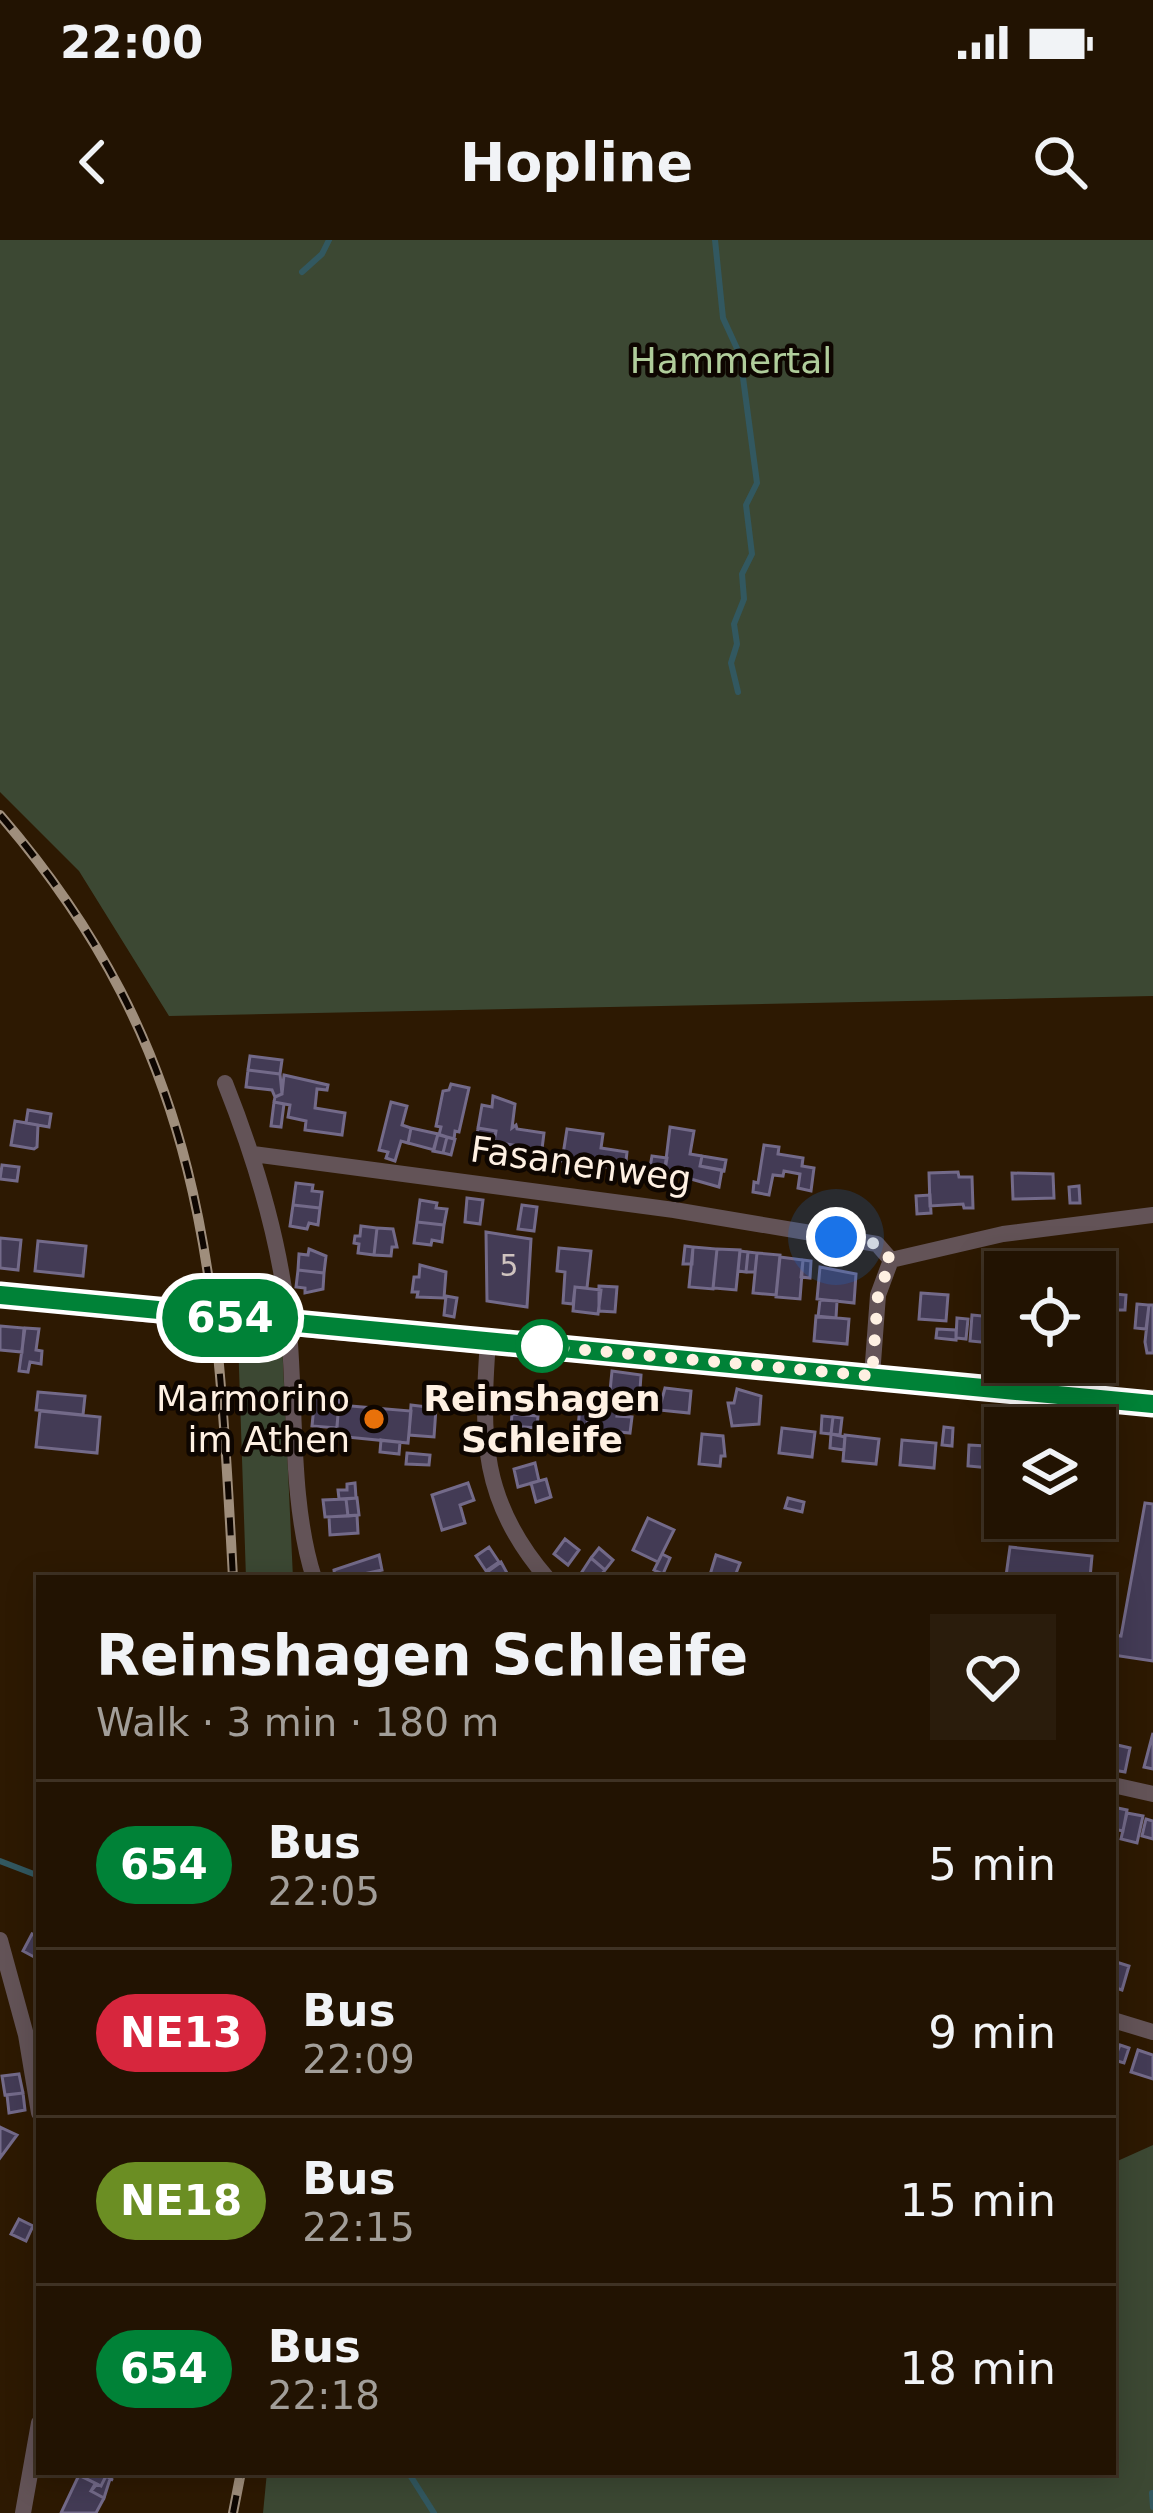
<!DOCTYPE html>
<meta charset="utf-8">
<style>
body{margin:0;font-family:"DejaVu Sans",sans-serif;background:#2a1c0c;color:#f1f3f6;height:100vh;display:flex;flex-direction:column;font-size:45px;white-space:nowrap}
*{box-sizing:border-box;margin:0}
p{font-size:39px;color:#a29e99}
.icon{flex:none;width:66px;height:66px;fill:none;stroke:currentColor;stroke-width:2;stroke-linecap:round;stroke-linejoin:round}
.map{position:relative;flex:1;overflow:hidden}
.sheet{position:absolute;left:36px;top:1335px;width:1080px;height:900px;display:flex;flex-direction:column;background:#221302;border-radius:0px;box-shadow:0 6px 30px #0003,0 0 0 3px #3f3224}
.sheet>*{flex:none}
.badge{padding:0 24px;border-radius:39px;font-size:42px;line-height:78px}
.fabs{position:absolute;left:984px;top:1011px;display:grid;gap:24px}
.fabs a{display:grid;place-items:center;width:132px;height:132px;border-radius:0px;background:#221302;box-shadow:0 6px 30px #0003,0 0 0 3px #3f3224;font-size:60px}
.you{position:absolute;width:60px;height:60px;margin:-30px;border:9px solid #fff;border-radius:50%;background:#1a73e8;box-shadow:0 0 0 18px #1a73e833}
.map>.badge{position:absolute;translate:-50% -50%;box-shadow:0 0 0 6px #fff}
.round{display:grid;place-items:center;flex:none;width:126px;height:126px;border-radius:0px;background:#2a1c0c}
.summary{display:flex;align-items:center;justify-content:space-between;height:204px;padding:0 60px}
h1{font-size:57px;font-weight:700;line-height:90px}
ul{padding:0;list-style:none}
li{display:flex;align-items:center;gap:36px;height:168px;padding:0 60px;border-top:3px solid #3f3224}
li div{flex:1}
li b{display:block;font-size:45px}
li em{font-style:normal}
li .badge{min-width:132px;font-weight:700;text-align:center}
.status{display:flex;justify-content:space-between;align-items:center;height:84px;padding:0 60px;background:#221302;direction:ltr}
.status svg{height:33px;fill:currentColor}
header{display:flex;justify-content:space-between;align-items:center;height:156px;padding:0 60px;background:#221302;font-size:54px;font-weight:700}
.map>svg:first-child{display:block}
.green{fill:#3c4833}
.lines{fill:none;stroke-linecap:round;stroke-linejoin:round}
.stream{stroke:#325860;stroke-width:6}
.building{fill:#433b55;stroke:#736a89;stroke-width:3}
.minor{stroke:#635357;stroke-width:16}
.secondary{stroke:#8b7177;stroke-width:24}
.rail-casing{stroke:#9f8e7c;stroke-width:10}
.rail{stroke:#0e0601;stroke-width:6;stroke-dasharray:18;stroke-linecap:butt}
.secondary-bridge{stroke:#8b7177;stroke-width:24}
.line-casing{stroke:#fff;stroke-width:27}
.line{stroke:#008237;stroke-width:18}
.walk{stroke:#fef0e2;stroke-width:12;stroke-dasharray:0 21.6}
.stop-dot{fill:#fff;stroke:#008237;stroke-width:6}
.food-dot{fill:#e8710a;stroke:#0e0601;stroke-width:4.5}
.labels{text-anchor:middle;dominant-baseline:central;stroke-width:9;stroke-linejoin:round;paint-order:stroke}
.number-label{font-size:30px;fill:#cfc3bf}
.park-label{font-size:36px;fill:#b0cd9b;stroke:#0e0601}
.street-label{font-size:36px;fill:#fef0e2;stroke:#0e0601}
.poi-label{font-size:36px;fill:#fef0e2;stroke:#0e0601;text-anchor:end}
.stop-label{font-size:36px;font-weight:bold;fill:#fef0e2;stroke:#0e0601}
</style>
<div class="status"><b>22:00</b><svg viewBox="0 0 49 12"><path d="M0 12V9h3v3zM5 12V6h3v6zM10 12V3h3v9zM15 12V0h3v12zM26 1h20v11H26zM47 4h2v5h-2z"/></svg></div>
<header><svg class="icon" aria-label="back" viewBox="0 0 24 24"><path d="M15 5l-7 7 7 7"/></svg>Hopline<svg class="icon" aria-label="search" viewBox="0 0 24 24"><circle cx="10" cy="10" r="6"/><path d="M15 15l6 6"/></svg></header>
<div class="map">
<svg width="1153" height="2273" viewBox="0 0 1153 2273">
<rect width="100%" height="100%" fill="#2d1902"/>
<path class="green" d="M0 0H1153V756L169 776 79 631 0 552Z
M238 1099 282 1102 293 1338H246Z
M1153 1905V2273H263L267 2232H1113V1923Z"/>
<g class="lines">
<path class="stream" d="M715 0 723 78 740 115 757 243 746 265 752 314 742 334 744 359 734 384 737 404 731 423 738 452
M302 32 322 14 329 0
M0 1621 39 1636
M408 2232 434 2273
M1152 2253 1153 2267"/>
</g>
<path class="building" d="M250 816 282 820 280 834 248 830Z
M248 830 280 834 282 854 275 857 272 850 246 847Z
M284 835 328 845 327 850 317 849 315 868 345 873 342 895 305 890 306 881 288 877 290 865 274 862 275 857 282 854Z
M451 844 469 848 459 892 455 891 454 899 439 895 441 887 436 886 443 851 449 850Z
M493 856 515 864 512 888 516 885 517 889 544 893 541 917 512 913 513 905 494 902 496 891 478 888 482 865 492 867Z
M274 862 284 864 281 887 271 886Z
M391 862 407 866 402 885 411 888 408 903 401 901 395 921 386 918 388 912 379 910Z
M28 870 51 874 49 887 26 883Z
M15 881 38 885 37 907 34 909 11 905Z
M670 887 694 891 690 914 702 916 700 926 722 930 719 947 677 935 664 936Z
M411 888 438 894 434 910 408 903Z
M478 888 496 891 492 912 475 909Z
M567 889 603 894 601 908 627 912 625 930 562 921Z
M438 894 447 897 443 913 433 911Z
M447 897 455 899 451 915 443 913Z
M764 905 779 907 778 914 803 918 802 926 814 928 811 951 798 948 800 934 784 931 783 936 773 935 769 955 753 952 754 942 758 943Z
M652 916 667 918 664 936 649 933Z
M702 916 726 920 724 931 700 926Z
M2 925 19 927 17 941 0 939Z
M958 932 959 937H972L973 968H964L963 964 930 966 929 933Z
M1012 933 1053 934 1054 958 1013 959Z
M296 943 313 945 312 951 322 952 320 968 293 965Z
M1079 946 1080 963H1070L1069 947Z
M930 955 931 973 917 974 916 956Z
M467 958 483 960 480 984 465 982Z
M420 960 437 963 436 968 447 969 444 985 417 982Z
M293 965 320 968 318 985 309 983 307 989 290 986Z
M522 965 537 967 534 991 518 989Z
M417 982 444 985 442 1002 432 1000 431 1005 414 1003Z
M361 986 377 988 374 1015 358 1013 359 1004 354 1003 355 996H360Z
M377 988 393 989 397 1007H392L391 1016 374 1015Z
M486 992 531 999 527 1067 487 1061Z
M0 998 21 1000 18 1030 0 1028Z
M38 1001 86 1006 83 1036 35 1031Z
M685 1006 693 1007 692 1024H683Z
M693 1007 717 1009 713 1049 689 1047Z
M559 1008 591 1011 587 1048 575 1047 573 1064 563 1063 565 1032 557 1031Z
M309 1009 326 1016 324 1033 298 1030 299 1014 308 1015Z
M717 1009 740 1010 736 1050 713 1048Z
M740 1011 748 1012 746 1032 738 1031Z
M748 1012 757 1013 755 1032H746Z
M757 1013 780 1015 776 1055 753 1053Z
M780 1017 803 1020 800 1059 776 1057Z
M803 1020 811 1021 810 1038 801 1037Z
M420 1025 446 1032 444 1058 417 1057 418 1052H412L414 1037H419Z
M820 1027 856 1034 854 1063 817 1059Z
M298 1030 324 1033 323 1049 305 1053V1048L296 1047Z
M599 1046 617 1047 615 1072 599 1071Z
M575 1047 601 1050 598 1074 573 1071Z
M1095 1052 1126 1055 1125 1070H1116L1115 1082 1096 1080Z
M921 1053 948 1055 946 1081 919 1079Z
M446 1056 457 1058 454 1077 444 1075Z
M820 1060 837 1061 836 1078 818 1077Z
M1137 1064 1149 1065 1146 1089 1135 1088Z
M1149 1065H1153V1113H1147L1145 1102Z
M972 1075 1004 1078 1002 1104 970 1101Z
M816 1076 849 1079 847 1104 814 1101Z
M957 1078 968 1079 966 1099 956 1098Z
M0 1086 24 1088 22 1112 0 1110Z
M25 1088 39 1089 36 1110 42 1111 41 1124 30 1122 28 1132 19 1131Z
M937 1089 956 1090V1100L936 1098Z
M1095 1094 1104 1095 1103 1113 1095 1112Z
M612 1131 641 1135 639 1164 609 1161Z
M665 1148 691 1151 689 1173 659 1170Z
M737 1149 761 1156 759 1184 732 1186 728 1163H734Z
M38 1152 85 1156 83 1175 36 1170Z
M581 1154 590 1155 587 1189 578 1188Z
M590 1155 619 1162 617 1176 632 1177 630 1193 587 1189Z
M315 1156 339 1159 337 1188 312 1186Z
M339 1165 411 1171 408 1203 336 1196Z
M411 1165 436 1168 434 1197 409 1195Z
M40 1171 100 1177 97 1213 36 1207Z
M512 1174 538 1176 537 1188 511 1186Z
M822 1176 833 1177 831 1194 821 1193Z
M833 1177 842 1178 840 1195 831 1194Z
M944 1187 953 1188 952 1206 942 1205Z
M782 1188 815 1192 812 1217 779 1213Z
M702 1194 723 1196 725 1216H721L720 1226 699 1224Z
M831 1194 845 1197 844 1210 830 1208Z
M845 1195 879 1199 876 1224 843 1221Z
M381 1200 400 1202 399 1214 380 1212Z
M902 1200 936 1203 934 1228 900 1225Z
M969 1205 1004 1207V1215H990L991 1228 968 1226Z
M407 1213 430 1215 429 1225 406 1224Z
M990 1215H1005V1265H990Z
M535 1223 539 1241 518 1247 514 1229Z
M546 1239 551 1257 536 1262 531 1243Z
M355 1243 356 1258 339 1259 338 1250H347V1244Z
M468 1243 474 1260 460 1265 465 1283 442 1290 432 1255Z
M357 1258 359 1275 348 1276 346 1259Z
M788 1258 804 1262 802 1272 785 1268Z
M346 1259 348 1276 325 1277 323 1260Z
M1145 1263 1153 1264V1421L1113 1415V1395L1121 1396Z
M357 1275 358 1293 330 1295 329 1277Z
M648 1278 674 1290 658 1322 633 1310Z
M565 1299 579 1310 568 1325 554 1314Z
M489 1307 499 1322 486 1331 476 1316Z
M1010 1307 1092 1316 1090 1338 1006 1336Z
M599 1308 613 1320 605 1330 591 1318Z
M662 1314 670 1318 663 1334 654 1330Z
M379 1315 382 1330 364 1334 365 1338H335L334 1330Z
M716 1315 740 1323 735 1336 740 1338H709Z
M591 1318 605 1330 599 1338H578Z
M501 1322 507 1333 500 1338H485L483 1335Z
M1153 1493V1529L1144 1527Z
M1113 1504 1130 1508 1125 1532 1113 1530Z
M1113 1567 1127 1570 1123 1591 1113 1589Z
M1127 1573 1143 1576 1137 1603 1121 1599Z
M1146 1579 1153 1581V1599L1142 1596Z
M32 1694 39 1697 36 1718 23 1711Z
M1113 1721 1129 1726 1122 1750 1113 1747Z
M1120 1805 1129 1808 1124 1823 1114 1820Z
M1138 1810 1153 1815V1839L1131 1832Z
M19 1834 23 1853 5 1855 2 1836Z
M23 1853 25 1870 9 1873 7 1855Z
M0 1887 17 1895 0 1918Z
M19 1979 33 1986 26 2001 11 1994Z
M98 2232 106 2236 101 2246 74 2233Z
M79 2235 97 2244 91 2251 104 2258 96 2273H61Z
M106 2236 113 2240 110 2239 104 2258 91 2251 95 2244 101 2246Z"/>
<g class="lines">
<path class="minor" d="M225 843C256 921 282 1006 289 1091 296 1169 290 1264 314 1338
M253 914 674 970 877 1004 891 1020
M488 1101C481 1197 481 1262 547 1338
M872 1136 878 1055 891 1020 1003 994 1153 975
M1113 1545 1153 1554
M0 1700 26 1795 39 1873
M1113 1780 1153 1792
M23 2273 39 2183"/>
<path class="secondary" d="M0 1055 122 1068
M282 1083 1153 1164"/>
<g class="rail-casing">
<path id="rail" d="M0 575C208 816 217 1037 233 1338
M233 2273 241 2232"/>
</g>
<use href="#rail" class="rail"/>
<path class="secondary-bridge" d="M122 1068 282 1083"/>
</g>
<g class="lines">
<g class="line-casing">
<path id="line" d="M0 1055 1153 1164"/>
</g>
<use href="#line" class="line"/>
<path class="walk" d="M542 1106 872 1136 878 1055 891 1020 877 1004 836 997"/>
</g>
<circle class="stop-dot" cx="542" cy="1106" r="24"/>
<circle class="food-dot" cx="374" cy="1179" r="12"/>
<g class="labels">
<g class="number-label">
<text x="509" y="1025">5</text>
</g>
<g class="park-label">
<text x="731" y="120">Hammertal</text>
</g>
<g class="street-label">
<text transform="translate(581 924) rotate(8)">Fasanenweg</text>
</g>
<g class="poi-label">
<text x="350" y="1158">Marmorino<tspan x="350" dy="41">im Athen</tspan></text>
</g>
<g class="stop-label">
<text x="542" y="1158">Reinshagen<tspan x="542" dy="41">Schleife</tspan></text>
</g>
</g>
</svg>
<div class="fabs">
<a><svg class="icon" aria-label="locate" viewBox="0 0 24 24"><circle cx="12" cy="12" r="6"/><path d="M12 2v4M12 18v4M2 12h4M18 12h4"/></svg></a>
<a><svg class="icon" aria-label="layers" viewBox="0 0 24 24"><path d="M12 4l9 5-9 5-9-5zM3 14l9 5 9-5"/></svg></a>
</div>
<div class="you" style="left:836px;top:997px"></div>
<b class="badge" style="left:230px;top:1078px;background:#008237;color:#fff">654</b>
<section class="sheet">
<div class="summary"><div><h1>Reinshagen Schleife</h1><p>Walk · 3 min · 180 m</p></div><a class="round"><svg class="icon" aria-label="heart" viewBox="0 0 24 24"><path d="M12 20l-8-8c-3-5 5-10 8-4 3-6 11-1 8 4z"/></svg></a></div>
<ul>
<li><span class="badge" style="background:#008237;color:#fff">654</span><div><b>Bus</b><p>22:05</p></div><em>5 min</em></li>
<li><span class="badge" style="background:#d7263d;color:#fff">NE13</span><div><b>Bus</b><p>22:09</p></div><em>9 min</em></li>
<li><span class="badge" style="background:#6b8e23;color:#fff">NE18</span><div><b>Bus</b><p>22:15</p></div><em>15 min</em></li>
<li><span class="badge" style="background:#008237;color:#fff">654</span><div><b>Bus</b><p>22:18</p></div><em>18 min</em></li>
</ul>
</section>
</div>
